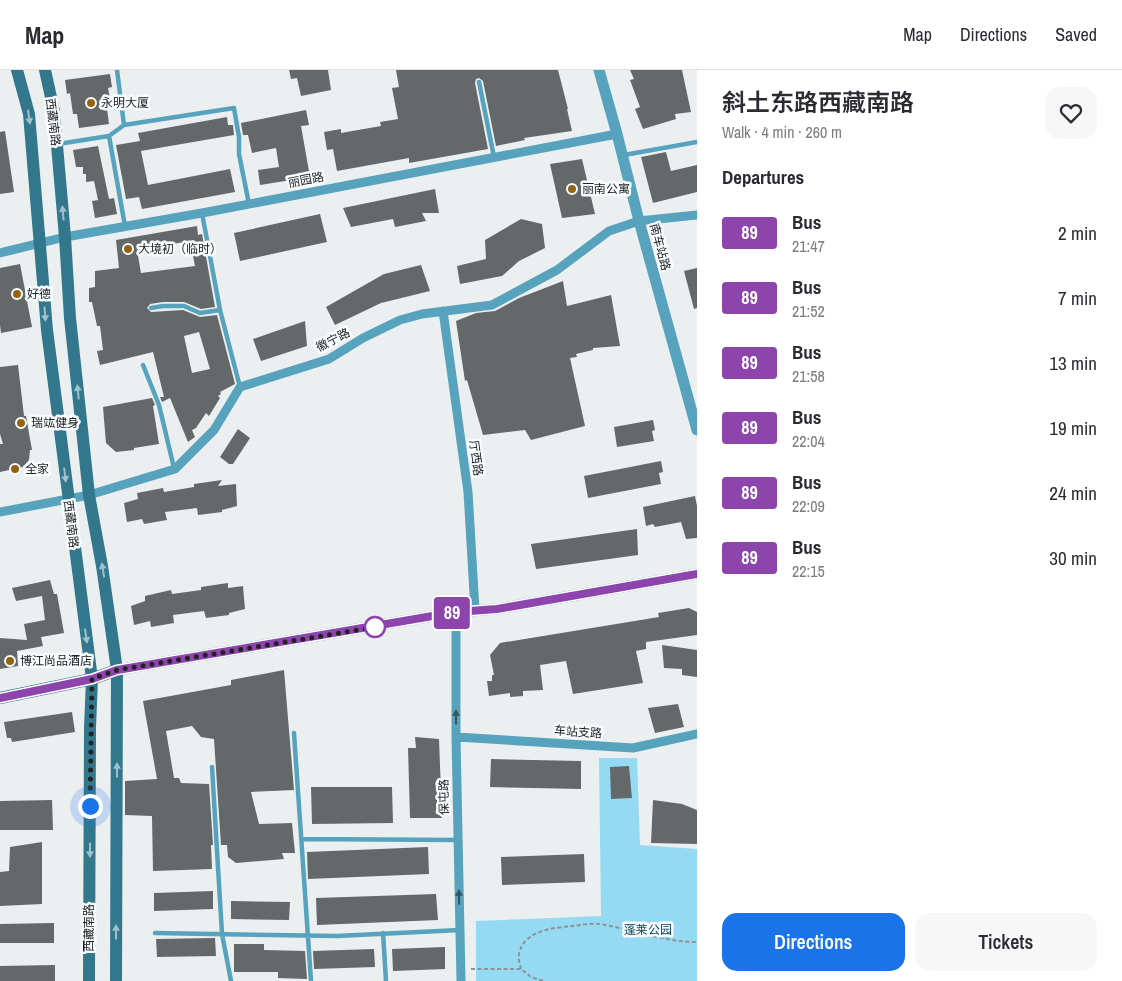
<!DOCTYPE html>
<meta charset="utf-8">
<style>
body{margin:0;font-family:"Archivo Narrow","Noto Sans SC",sans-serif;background:#f7f7f7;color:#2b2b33;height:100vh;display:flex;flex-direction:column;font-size:19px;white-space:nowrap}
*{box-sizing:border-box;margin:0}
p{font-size:16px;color:#7c7c81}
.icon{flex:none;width:28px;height:28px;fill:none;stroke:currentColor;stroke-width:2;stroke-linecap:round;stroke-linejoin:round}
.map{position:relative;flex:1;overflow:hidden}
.sheet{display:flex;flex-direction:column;background:#fff;width:425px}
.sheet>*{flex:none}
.badge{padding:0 10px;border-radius:4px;font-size:18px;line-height:32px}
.you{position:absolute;width:25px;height:25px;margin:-12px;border:4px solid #fff;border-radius:50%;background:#1a73e8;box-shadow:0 0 0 8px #1a73e833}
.map>.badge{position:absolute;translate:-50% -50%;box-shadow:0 0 0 2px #fff}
h2{padding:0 25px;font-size:19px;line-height:45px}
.round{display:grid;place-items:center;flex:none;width:52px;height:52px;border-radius:15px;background:#f7f7f7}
.overview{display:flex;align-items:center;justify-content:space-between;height:85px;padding:0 25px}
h1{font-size:24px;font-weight:600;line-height:38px}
.cta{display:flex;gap:10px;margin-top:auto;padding:10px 25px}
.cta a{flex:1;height:58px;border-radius:15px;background:#1a73e8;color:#fff;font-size:20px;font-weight:600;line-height:58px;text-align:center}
.cta a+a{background:#f7f7f7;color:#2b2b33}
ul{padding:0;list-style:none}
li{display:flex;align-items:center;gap:15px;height:65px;padding:0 25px}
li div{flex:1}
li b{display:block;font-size:19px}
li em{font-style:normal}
li .badge{min-width:55px;font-weight:700;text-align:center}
header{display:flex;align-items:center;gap:30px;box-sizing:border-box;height:70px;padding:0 25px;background:#fff;border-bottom:1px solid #e1e1e2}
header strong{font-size:24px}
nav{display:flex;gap:28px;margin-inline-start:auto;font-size:18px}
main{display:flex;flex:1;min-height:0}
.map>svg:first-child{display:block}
.green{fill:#94daf3}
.building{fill:#656869;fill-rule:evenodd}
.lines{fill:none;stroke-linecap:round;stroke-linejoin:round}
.path{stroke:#8e9192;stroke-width:2;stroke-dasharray:4 2.5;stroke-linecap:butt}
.service{stroke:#57a2bd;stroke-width:4.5}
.minor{stroke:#57a2bd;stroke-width:9}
.tertiary{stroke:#57a2bd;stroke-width:11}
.secondary{stroke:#33778d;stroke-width:12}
.oneway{fill:#a0c0cb}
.oneway2{fill:#375561}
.line-casing{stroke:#fff;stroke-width:11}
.line{stroke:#8e44ad;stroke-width:8}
.walk{stroke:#212223;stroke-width:5;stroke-dasharray:0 9}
.poi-dot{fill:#936312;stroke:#f9fcfe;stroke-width:2}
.stop-dot{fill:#fff;stroke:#8e44ad;stroke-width:2.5}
.labels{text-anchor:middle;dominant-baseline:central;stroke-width:5;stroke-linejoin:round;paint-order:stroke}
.poi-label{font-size:12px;fill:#212223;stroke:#f9fcfe;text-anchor:start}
.street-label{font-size:12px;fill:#212223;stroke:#f9fcfe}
.park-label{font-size:12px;fill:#0c4657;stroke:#f9fcfe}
</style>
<header>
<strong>Map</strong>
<nav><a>Map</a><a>Directions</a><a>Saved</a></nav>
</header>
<main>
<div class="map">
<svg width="697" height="911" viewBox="0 0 697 911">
<rect width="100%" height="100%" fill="#ebeff0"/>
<path class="green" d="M599 688H637L640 775 697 779V911H476V851L601 846Z"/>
<path class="building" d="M289 0H328L331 20 301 26 297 8 291 9Z
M396 0H558L568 39H567L572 61 524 68 525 70 496 76 483 11 479 8 476 9 475 13 488 79 409 93V88L337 101 333 79 327 80 324 62 341 59V63L381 56 380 52 398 49 392 18 399 17Z
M630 0H682L691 42 675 44 676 49 643 59 635 39 640 37 630 10 634 9Z
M110 4 112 17 108 18 112 39H107L109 54 79 58 77 44H73L70 23 67 24 65 10Z
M306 40 309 55 301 56 310 107 260 115 258 100 279 97 276 78 252 83 248 65H243L241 53Z
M227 47 228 55H233L234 65 141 81 148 115 230 99 235 122 142 139 139 127 126 129 116 75 140 71 138 63Z
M5 61 14 122 0 124V62Z
M98 76 109 129 114 128 117 144 95 148 92 131 98 130 94 111 86 112V104H83V97H76L73 80Z
M666 82 671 101 697 95V122L653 133 641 87Z
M582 89 595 144 562 148 550 94Z
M435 119 439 143H422L426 151 395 157 393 149 351 157 343 138Z
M320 144 327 172 240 191 234 163Z
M521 149 542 154 545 178 519 191 502 206 460 214 457 196 486 189 485 170Z
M197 156 198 165 202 164 215 237 201 239 184 232H163L150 234 147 238 151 242 183 240 200 247 217 245 235 314 220 322 221 324 218 326 220 328 209 346 206 343 196 358 192 360 195 367 188 372 170 328 162 332 160 327H164L153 282 100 295 97 281 103 280 100 256H97L92 232H89V218L95 217V201L119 198 116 170ZM190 171 195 196 141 203 137 180ZM199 262 210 299 192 303 184 266Z
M20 194 32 257 1 263 0 255V198Z
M421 195 430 221 381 233 335 255 326 237 384 204Z
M697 198V238L694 239 684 201Z
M563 211 567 236 611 225 620 276 593 278V280L576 284 577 287 570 288 585 356 531 370 525 360 483 365 467 310 465 311 456 251 476 243 495 241 519 228Z
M305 251 307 276 261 291 253 269Z
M18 295 24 346H26L32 380H30L29 390 23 397 0 402V374H3L0 364V297Z
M152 328 155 335 153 336 159 374 134 378V380L116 382 106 373 103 337Z
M653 350 655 360 652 361 654 371 617 377 614 357Z
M238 359 250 368 233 394H229L220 387Z
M661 391 663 402 659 403 661 414 588 428 584 406Z
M222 410 218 416 236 414 237 436 222 440V442L198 445 197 438 165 442 167 450 144 454 142 449 127 452 124 433 138 429 137 423 163 418 164 422 194 417V414Z
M695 426 697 436V468L686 469 681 452 655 457 653 454 646 456 643 437Z
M637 459 638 485 536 499 531 474Z
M50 510 54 524H57L64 563 41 567 43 576 17 581 18 596 0 599V568L27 570 24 554 45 550 42 526 16 531 12 518Z
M228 513V518L243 516 245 539 229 543V545L206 548 204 541 173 545 174 553 151 557 150 551 134 555 131 536 145 531V526L171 520 172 524 201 520V517Z
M689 538 697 542V565L646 572V579L636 581 643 613 573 624 566 591 540 595 543 620 523 621V626L510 627V623L489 626 487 611H492V605H494L490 585 500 573 659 547 658 543Z
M662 575 697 580V607L682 605V599L664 598Z
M284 600 294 720 251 722 259 754 292 753 295 783H282L284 789 236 793 228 787 227 775H221L214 669 201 667 192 656 166 661 174 708H179L181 713 209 714 213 775H211L212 799 153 801 152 746 125 745V711L157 709 143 631 231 615V610Z
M678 634 684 657 655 663 648 638Z
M72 642 75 662 12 672 11 668H7L4 652Z
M415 667 439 669 442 748H410L408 678H416Z
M491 689 581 691V719L490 717Z
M629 696 632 728 611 729 610 697Z
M311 717H392L393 753 312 754Z
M52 730 53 760H0V731Z
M653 730 682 734 697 740V774L651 773Z
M42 772V834L0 836V802L9 801 10 777Z
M428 777 429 804 308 809 307 782Z
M584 784 585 812 502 815 501 787Z
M213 821V839L154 841V823Z
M436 824 438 850 317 855 316 828Z
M231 831 290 832 289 850 231 849Z
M54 853V873H0V854Z
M215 868 216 886 157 887 156 869Z
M234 874H264V880L305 881 307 909 278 908V902H234Z
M445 877V899L393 901 392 879Z
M374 879 375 897 314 899 313 881Z
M55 895V911H0V896Z"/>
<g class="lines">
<path class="path" d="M471 899H521L531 907 543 911
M521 899C520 895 518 889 519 884 524 860 553 858 572 856 581 855 591 853 599 854 632 859 663 872 697 872"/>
<path class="service" d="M479 12 494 87
M124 55 234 38 239 67V84L249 134
M109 66 125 156
M58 74 109 66 124 55 117 0
M624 85 697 72
M202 143 220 240 240 317
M151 238 163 236H184L200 243 220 240
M143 295 159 335 174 398
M294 663 311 911
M212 697 222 864 231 911
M301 769 458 770
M155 863 337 866 460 860
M383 863 386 911"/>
<path class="minor" d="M0 183 65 167 202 143 617 64
M443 241 468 422 475 540
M0 442 89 425 175 399 214 360 240 317 329 289 363 268 400 250 422 244 492 235 557 200 609 161 639 151 697 145
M456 542V667L461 911
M456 667 633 678 697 664"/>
<path class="tertiary" d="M599 0 617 64 639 151 697 360
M117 600 456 542 497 539 697 504"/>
<path class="secondary" d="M17 0 29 44 47 260 92 609 90 658 89 911
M45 0 54 41 65 167 70 248 89 425 102 496 117 600 116 911
M0 628 92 609 117 600"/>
</g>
<defs><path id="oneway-solid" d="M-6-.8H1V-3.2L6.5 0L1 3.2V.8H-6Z" transform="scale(1.25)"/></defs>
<g class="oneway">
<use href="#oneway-solid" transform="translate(29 47) rotate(82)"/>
<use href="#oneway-solid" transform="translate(63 143) rotate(-95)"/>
<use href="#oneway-solid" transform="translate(45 244) rotate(86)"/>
<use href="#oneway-solid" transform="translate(78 322) rotate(-96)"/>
<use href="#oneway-solid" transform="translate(65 405) rotate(83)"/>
<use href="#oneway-solid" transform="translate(103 500) rotate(-99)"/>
<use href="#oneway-solid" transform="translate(86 566) rotate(82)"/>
<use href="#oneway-solid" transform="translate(117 700) rotate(-90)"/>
<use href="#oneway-solid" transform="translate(90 780) rotate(90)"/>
<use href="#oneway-solid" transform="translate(116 862) rotate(-90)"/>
</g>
<g class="oneway2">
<use href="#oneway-solid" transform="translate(456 647) rotate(-90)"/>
<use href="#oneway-solid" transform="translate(459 827) rotate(-91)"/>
</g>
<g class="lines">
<g class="line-casing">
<path id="line" d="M0 628 92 609 117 600 456 542 497 539 697 504"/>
</g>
<use href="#line" class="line"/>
<path class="walk" d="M90 736 92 609 117 600 376 557H375"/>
</g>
<g class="poi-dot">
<circle cx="91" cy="33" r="5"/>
<circle cx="572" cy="119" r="5"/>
<circle cx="128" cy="179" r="5"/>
<circle cx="17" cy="224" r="5"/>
<circle cx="21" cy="353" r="5"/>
<circle cx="15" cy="399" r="5"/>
<circle cx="10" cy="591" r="5"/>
</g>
<circle class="stop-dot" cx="375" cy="557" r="10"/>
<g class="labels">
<g class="poi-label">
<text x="101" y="33">永明大厦</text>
<text x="582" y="119">丽南公寓</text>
<text x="138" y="179">大境初（临时）</text>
<text x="27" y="224">好德</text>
<text x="31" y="353">瑞竑健身</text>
<text x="25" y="399">全家</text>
<text x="20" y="591">博江尚品酒店</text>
</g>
<g class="street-label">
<text transform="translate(53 52) rotate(83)">西藏南路</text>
<text transform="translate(306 110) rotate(-11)">丽园路</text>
<text transform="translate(660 177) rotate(75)">南车站路</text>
<text transform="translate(333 270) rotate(-27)">徽宁路</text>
<text transform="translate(476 388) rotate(82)">厅西路</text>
<text transform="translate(71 454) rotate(83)">西藏南路</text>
<text transform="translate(578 662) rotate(4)">车站支路</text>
<text transform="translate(444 727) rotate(-91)">保屯路</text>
<text transform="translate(89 858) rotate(-90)">西藏南路</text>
</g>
<g class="park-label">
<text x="648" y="860">蓬莱公园</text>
</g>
</g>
</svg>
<div class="you" style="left:90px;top:736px"></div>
<b class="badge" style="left:452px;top:543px;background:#8e44ad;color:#fff">89</b>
</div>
<section class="sheet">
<div class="overview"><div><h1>斜土东路西藏南路</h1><p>Walk · 4 min · 260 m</p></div><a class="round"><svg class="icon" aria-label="heart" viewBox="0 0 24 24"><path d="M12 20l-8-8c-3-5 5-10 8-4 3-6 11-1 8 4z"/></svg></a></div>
<h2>Departures</h2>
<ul>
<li><span class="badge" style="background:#8e44ad;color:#fff">89</span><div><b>Bus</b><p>21:47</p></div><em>2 min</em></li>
<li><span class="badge" style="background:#8e44ad;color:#fff">89</span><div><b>Bus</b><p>21:52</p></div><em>7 min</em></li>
<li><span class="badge" style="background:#8e44ad;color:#fff">89</span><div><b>Bus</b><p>21:58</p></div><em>13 min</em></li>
<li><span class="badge" style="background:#8e44ad;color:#fff">89</span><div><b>Bus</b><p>22:04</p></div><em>19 min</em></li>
<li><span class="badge" style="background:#8e44ad;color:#fff">89</span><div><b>Bus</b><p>22:09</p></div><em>24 min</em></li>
<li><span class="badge" style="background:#8e44ad;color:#fff">89</span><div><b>Bus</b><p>22:15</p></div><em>30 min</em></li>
</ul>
<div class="cta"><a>Directions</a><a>Tickets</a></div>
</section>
</main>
